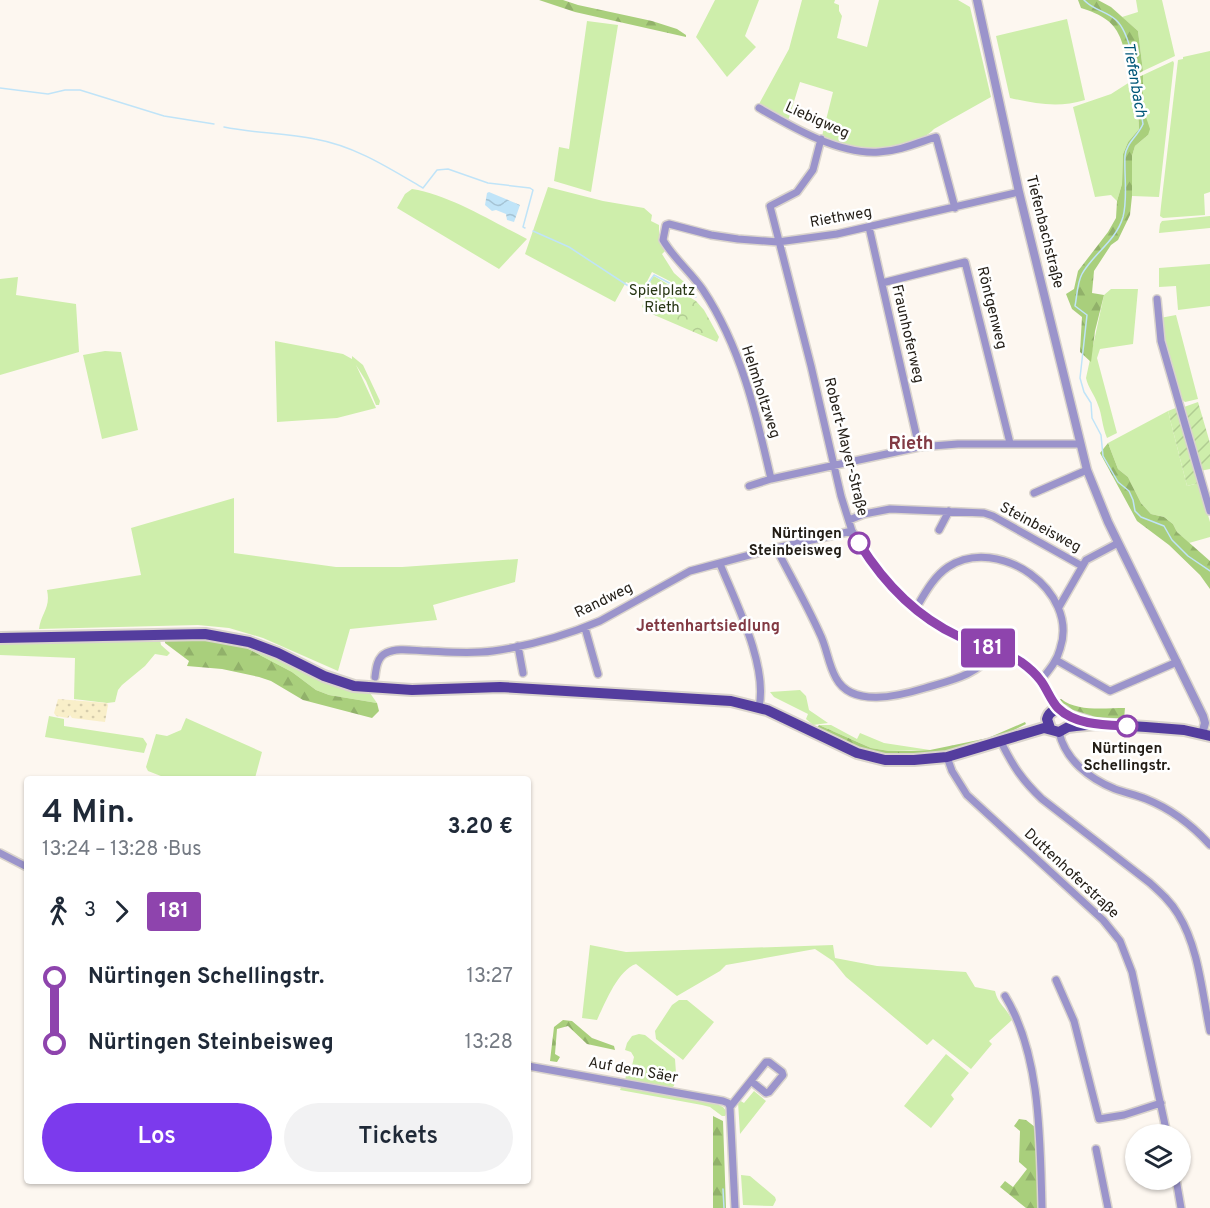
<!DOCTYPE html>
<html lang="de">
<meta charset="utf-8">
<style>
body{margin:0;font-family:Overpass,sans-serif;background:#f2f2f3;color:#1f2937;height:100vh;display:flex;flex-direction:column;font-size:22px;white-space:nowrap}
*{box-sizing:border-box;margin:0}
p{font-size:20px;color:#747a83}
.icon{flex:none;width:33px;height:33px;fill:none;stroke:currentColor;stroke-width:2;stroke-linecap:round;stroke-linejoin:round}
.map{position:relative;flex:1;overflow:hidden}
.sheet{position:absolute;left:24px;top:776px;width:507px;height:408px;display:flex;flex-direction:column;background:#fff;border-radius:6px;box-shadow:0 2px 4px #0004}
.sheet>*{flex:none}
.badge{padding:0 12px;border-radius:4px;font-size:21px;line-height:39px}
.buttons{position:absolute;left:1125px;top:1124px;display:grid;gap:12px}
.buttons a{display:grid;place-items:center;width:66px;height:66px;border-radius:50%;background:#fff;box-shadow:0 2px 4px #0004;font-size:30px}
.map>.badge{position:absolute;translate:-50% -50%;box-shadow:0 0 0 3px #fff}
.legs{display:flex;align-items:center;gap:9px;height:66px;padding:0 18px;font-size:20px}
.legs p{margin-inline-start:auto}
.head{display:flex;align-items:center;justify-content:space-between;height:102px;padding:0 18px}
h1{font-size:33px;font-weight:600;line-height:45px}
.button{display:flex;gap:12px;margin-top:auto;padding:12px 18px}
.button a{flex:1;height:69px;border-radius:36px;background:#7c3aed;color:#fff;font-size:24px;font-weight:600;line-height:69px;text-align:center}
.button a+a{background:#f2f2f3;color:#1f2937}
ul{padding:0 18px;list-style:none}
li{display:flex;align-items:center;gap:21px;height:66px;font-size:22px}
li i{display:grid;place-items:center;width:9px;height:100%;margin:0 8px;background:currentColor}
li i::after{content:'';width:15px;height:15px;margin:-8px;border:4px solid;border-radius:50%;background:#fff}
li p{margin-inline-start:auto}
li:first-child i{background:linear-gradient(#0000 50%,currentColor 0)}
li:last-child i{background:linear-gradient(currentColor 50%,#0000 0)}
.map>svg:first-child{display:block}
.grass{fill:#ceeeab}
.forest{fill:url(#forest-firs)}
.sand{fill:url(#sand-dots)}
.park{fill:url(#park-crowns)}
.garden{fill:url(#garden-furrows)}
.water{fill:url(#water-waves)}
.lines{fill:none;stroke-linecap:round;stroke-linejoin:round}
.stream{stroke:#c0e4f8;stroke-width:1.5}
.minor-casing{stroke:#dad4cd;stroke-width:10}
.tertiary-casing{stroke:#dad4cd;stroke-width:11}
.primary-casing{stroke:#dad4cd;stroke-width:14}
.minor{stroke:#9b94cb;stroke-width:7}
.tertiary{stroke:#9b94cb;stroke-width:8}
.primary{stroke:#543d9e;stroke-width:10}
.line-1-casing{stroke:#fff;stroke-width:14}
.line-1{stroke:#8e44ad;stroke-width:9}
.stop-1-dot{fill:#fff;stroke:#8e44ad;stroke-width:3}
.labels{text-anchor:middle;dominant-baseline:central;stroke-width:5;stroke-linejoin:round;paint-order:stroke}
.street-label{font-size:15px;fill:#221d16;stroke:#fff}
.park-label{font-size:15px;fill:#273614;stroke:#fff}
.stop-label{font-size:15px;font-weight:bold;fill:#221d16;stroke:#fff;text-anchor:end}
.water-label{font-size:16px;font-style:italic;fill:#015778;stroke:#fff}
.neighbourhood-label{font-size:16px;font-weight:bold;fill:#823a44;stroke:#fff}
.quarter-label{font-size:18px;font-weight:bold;fill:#823a44;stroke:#fff}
</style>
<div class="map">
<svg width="1210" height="1208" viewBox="0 0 1210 1208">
<defs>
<pattern id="forest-firs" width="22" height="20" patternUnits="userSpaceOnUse" patternTransform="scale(1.5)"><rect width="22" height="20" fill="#a9cf7c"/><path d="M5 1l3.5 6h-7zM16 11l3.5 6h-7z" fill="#91b16a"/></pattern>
<pattern id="sand-dots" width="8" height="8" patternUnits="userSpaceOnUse" patternTransform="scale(1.5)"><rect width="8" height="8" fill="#f9efc9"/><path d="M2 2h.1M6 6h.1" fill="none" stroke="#d5ccac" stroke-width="1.8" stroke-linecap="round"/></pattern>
<pattern id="park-crowns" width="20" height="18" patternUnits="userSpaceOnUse" patternTransform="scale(1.5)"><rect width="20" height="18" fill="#ceeeab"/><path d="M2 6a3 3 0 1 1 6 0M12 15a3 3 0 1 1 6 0" fill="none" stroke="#b1cc92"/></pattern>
<pattern id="garden-furrows" width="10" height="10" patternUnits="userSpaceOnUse" patternTransform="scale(1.5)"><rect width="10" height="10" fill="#ceeeab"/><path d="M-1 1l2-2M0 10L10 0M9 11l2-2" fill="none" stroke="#b1cc92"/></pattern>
<pattern id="water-waves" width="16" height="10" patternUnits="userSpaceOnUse" patternTransform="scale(1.5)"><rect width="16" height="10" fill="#c0e4f8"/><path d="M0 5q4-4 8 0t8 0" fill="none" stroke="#a5c3d4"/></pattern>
</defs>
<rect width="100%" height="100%" fill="#fdf7f0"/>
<path class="grass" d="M715 0H759L745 36 756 47 727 77 696 37Z
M802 0H835L834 3 839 5V11L842 16 837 38 867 47 879 0H958L970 7 991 97 934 129C918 147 876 150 853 147 843 146 832 140 822 136L833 92 800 82 788 121 759 104 789 49Z
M1136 0H1162L1175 56 1143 71 1138 31 1122 17 1138 12Z
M1067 19 1085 100C1059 108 1037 104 1010 98L996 36Z
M587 21 618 25 591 192 554 181 559 147 569 149Z
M1210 51V192L1204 194 1205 215 1163 218 1160 216 1161 206 1178 60 1183 59V57Z
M1173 61 1174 63 1159 197 1132 196V156L1135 146 1148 135 1146 116 1143 108V75Z
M1133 80C1134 97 1139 112 1139 129L1128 142 1123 154 1122 184 1117 201 1111 195 1095 197 1073 107 1111 94Z
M548 187 603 201 644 208 652 215 651 221 659 225V240L665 251 662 254 674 273 693 290 691 292 652 272 643 289 626 282 615 302 525 254Z
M412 189C450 195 493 222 527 239L499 269 397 208 405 194Z
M1210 216V228L1159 233 1160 224 1162 221Z
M1210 264V306L1178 310 1176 286 1159 287V268Z
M18 277 16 295 76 304 79 352 0 375V279Z
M1111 289H1138L1133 344 1100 349 1097 358 1117 433 1107 438C1102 426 1102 414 1098 405 1095 395 1088 388 1086 378L1104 295Z
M1176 315 1198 399 1185 402 1179 397 1161 334 1160 318Z
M275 341 343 354 352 359V356L363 365 380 401 379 405H376L366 381 356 365 376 408 337 418 277 422Z
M105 351 121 352 138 430 102 439 83 355Z
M1168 411 1187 486 1199 483 1210 522V537L1189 543 1177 532 1173 524 1164 517 1151 514 1141 503 1128 477 1118 469 1108 443Z
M234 498V553L336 567H402L518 559 515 582 433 605 437 620 350 629 338 671 263 638 229 628 198 625 39 629C41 613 51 608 47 590L141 575 131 528Z
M160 640 161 645 170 653 167 656 155 654 145 666 122 685 118 690 115 702 107 703 74 699 75 658 0 655V643Z
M241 645C285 658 325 685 370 693L377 703 329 695 316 690 292 672Z
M800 690 806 696 809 710 828 723 813 725 806 719 808 714 774 697 770 692Z
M49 716 64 719V726L143 738 147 744 144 753 45 737Z
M186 718 262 752 255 778H166L148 771 146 767 156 734 167 736 181 730Z
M819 725H831L857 739 860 733 884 743 930 750 889 751 871 748Z
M590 945 626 952 833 945 835 958 877 966 966 972 975 987 995 991C998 1005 1007 1008 1012 1020L989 1041 992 1044 971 1069 933 1039 927 1045 846 977 833 961 815 949 726 965 720 971 677 996 636 964C618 970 605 1003 597 1020L582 1018Z
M679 1000H687L714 1022 683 1060 656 1039 655 1031 672 1005Z
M639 1034 645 1035 675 1059 676 1073 674 1086 671 1088 625 1081 627 1070H631L634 1057 631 1052 625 1050 627 1043 632 1036Z
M946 1054 969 1073 951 1095 954 1099 931 1128 904 1106Z
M621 1087 717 1104 723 1107 727 1112 725 1116H722L710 1107 702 1105 620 1090Z
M754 1091 766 1101 740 1134 738 1102 739 1100 744 1103Z
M741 1175 750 1176 775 1197 776 1200 773 1206 743 1205Z"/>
<path class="forest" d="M539 0H563L578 5 652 21 677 29 686 35V37L575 12Z
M1078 0H1098L1111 7 1138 31 1143 71 1132 77C1120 39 1124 21 1081 8Z
M1143 75V108L1150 129 1148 135 1135 146 1132 156V196L1130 215 1118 240 1111 245 1094 271 1092 293 1104 295 1095 331 1091 362 1080 352 1082 317 1072 309 1066 294 1074 289 1078 271 1108 232 1116 218 1117 201 1122 184 1123 154 1128 142 1139 129C1139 112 1134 97 1133 80Z
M1108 443 1118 469 1128 477 1141 503 1151 514 1164 517 1173 524 1177 532 1210 561V589L1200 575 1169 545 1137 521 1100 453Z
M165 639 213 640 241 645 292 672 316 690 329 695 377 703 379 711 372 718 303 700 271 681 259 677 222 669 187 666 189 661 165 643Z
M1061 699C1078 712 1104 708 1125 708L1124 719C1104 719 1070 722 1059 700Z
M1025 722 1026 724 998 738 956 751 917 757 868 754 816 729 819 725 871 748 889 751H911L930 750 988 738Z
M563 1020 572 1021 592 1038 614 1046 615 1050 587 1044 568 1026 557 1029 555 1054 560 1057 557 1062 550 1061 554 1027Z
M713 1116 723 1121 726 1208H713Z
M1019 1119 1026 1120 1035 1127 1038 1208H1026L1000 1187 1005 1181 1013 1187 1027 1169 1019 1162 1020 1131 1014 1126Z"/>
<path class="sand" d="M58 699 107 703 108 705 105 722 72 718 70 715 68 718 56 716 54 713Z"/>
<path class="park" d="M654 276 696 301 704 310 719 337 717 342 652 314 642 307 652 277Z"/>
<path class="garden" d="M1198 402 1210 443V469L1200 471 1184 407Z
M1178 407 1199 483 1187 486 1168 411Z"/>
<path class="water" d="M489 192 520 205 514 222 507 220 506 214 496 210 492 211 485 205 487 193Z"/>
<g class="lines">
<path class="stream" d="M1084 0C1093 10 1106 11 1116 20 1135 37 1138 98 1143 124 1138 136 1126 143 1125 156 1124 176 1128 198 1123 217 1116 241 1093 254 1082 274 1077 283 1077 297 1075 306L1087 315 1080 378 1084 392 1091 403 1092 418 1101 435 1103 456 1118 482 1129 491 1133 500 1135 511 1141 517 1164 526 1172 540 1188 556 1210 571
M0 88 48 94 65 90H80L164 116 214 124
M224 127C253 133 285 133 315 139 355 146 389 168 423 188L437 170 448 169 488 183 530 188 533 190 523 227 525 228
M533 231 569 247 633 289 646 292 647 285 654 275 696 297
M723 1189 724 1208"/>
<g class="minor-casing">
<path id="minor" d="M759 108C792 127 839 155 879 152 899 151 917 143 936 137L955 208
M821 139 813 170 797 192 770 206 811 366 841 496 852 531 859 542 879 573 915 610 929 621 958 636 1008 655 1021 662 1041 680 1059 710
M869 227 919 447
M882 283 965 262 1010 443
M1157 299 1161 341 1210 511
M771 479C756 413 741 347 703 290 691 272 674 259 663 240L666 225 669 224 711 235 738 239 778 242 837 234 1019 192
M749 486 771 479 919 447 958 444H1080
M1034 493 1087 470
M849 520 864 514 890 509 984 513 993 516 1082 566
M939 530 949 511
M776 548C791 577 807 605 820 634 827 648 828 664 836 678 852 708 899 696 925 688 956 679 974 676 997 651
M720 564C736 603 768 666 759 707
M1059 607 1086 560 1118 543
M915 610C924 595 933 577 948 567 998 534 1080 591 1060 649 1057 661 1049 670 1041 680
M585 628 598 674
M518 646 523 673
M1056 660 1110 691 1177 662
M375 677C376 669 377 657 386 653 398 647 415 651 428 651 449 652 471 654 493 651 528 646 567 635 600 621L690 571 776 548 852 531
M1059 732C1065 760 1090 779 1115 789 1126 793 1136 795 1146 799 1171 809 1192 825 1210 845
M1001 742C1013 766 1022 780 1042 799L1150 883C1161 893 1171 902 1178 914 1199 948 1202 993 1210 1031
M947 757 952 771 967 795 1103 920 1120 941 1132 972 1167 1134
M0 853 27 867
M1056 980 1074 1021 1099 1119 1124 1115 1161 1103
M1005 996C1041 1055 1040 1140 1042 1208
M528 1066 723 1101 728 1103 730 1107
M1096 1149 1108 1208
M1176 1179 1181 1208
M735 1208 730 1107 766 1062H769L782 1072 783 1075 769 1092 766 1093 751 1081"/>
</g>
<g class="tertiary-casing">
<path id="tertiary" d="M977 0 1019 192 1087 470 1108 522 1203 716 1205 723 1202 734"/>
</g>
<g class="primary-casing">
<path id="primary" d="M0 638 205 634 249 642 278 653 324 676 354 686 412 690 500 687 731 701 767 710 857 753 885 760H914L947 757 1044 728 1059 732 1068 727 1076 726 1097 724 1146 727 1184 730 1210 736
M1050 728 1047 719C1049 712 1055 708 1063 711L1069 716 1089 722"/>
</g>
<use href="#minor" class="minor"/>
<use href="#tertiary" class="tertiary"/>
<use href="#primary" class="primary"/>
</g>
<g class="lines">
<g class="line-1-casing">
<path id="line-1" d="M859 543C884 583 915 616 958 636 978 646 1002 650 1021 662 1028 667 1036 674 1041 681 1047 689 1051 701 1058 708 1075 725 1104 725 1127 726"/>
</g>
<use href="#line-1" class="line-1"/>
</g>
<g class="stop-1-dot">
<circle cx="859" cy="543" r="10"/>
<circle cx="1127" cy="726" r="10"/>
</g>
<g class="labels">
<g class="street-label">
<text transform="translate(817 121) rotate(24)">Liebigweg</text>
<text transform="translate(841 218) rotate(-10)">Riethweg</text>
<text transform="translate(1044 232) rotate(76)">Tiefenbachstraße</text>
<text transform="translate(991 308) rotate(76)">Röntgenweg</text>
<text transform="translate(907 334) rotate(77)">Fraunhoferweg</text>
<text transform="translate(760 392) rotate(72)">Helmholtzweg</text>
<text transform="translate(845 447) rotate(76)">Robert-Mayer-Straße</text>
<text transform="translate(1040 528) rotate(28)">Steinbeisweg</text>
<text transform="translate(604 601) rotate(-26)">Randweg</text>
<text transform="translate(1071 874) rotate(43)">Duttenhoferstraße</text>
<text transform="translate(633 1071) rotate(10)">Auf dem Säer</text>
</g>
<g class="park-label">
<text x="662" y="291">Spielplatz<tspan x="662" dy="17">Rieth</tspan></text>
</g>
<g class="stop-label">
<text x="842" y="534">Nürtingen<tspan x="842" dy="17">Steinbeisweg</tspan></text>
<text x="1127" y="749" text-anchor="middle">Nürtingen<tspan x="1127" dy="17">Schellingstr.</tspan></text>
</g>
<g class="water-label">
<text transform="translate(1134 80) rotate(80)">Tiefenbach</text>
</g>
<g class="neighbourhood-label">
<text x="708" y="627">Jettenhartsiedlung</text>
</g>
<g class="quarter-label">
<text x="911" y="444">Rieth</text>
</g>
</g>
</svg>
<div class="buttons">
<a><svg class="icon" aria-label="layers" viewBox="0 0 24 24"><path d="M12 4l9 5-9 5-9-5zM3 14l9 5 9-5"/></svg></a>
</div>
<b class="badge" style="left:988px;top:648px;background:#8e44ad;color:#fff">181</b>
<section class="sheet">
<div class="head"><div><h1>4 Min.</h1><p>13:24 – 13:28 · Bus</p></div><b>3.20 €</b></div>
<div class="legs"><svg class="icon" aria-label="walk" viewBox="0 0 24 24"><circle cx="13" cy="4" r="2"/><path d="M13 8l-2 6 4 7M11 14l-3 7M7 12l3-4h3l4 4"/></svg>3<svg class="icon" aria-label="forward" viewBox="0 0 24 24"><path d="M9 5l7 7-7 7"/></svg><b class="badge" style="background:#8e44ad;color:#fff">181</b></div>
<ul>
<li><i style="color:#8e44ad"></i><b>Nürtingen Schellingstr.</b><p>13:27</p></li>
<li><i style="color:#8e44ad"></i><b>Nürtingen Steinbeisweg</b><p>13:28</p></li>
</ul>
<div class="button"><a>Los</a><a>Tickets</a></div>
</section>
</div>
